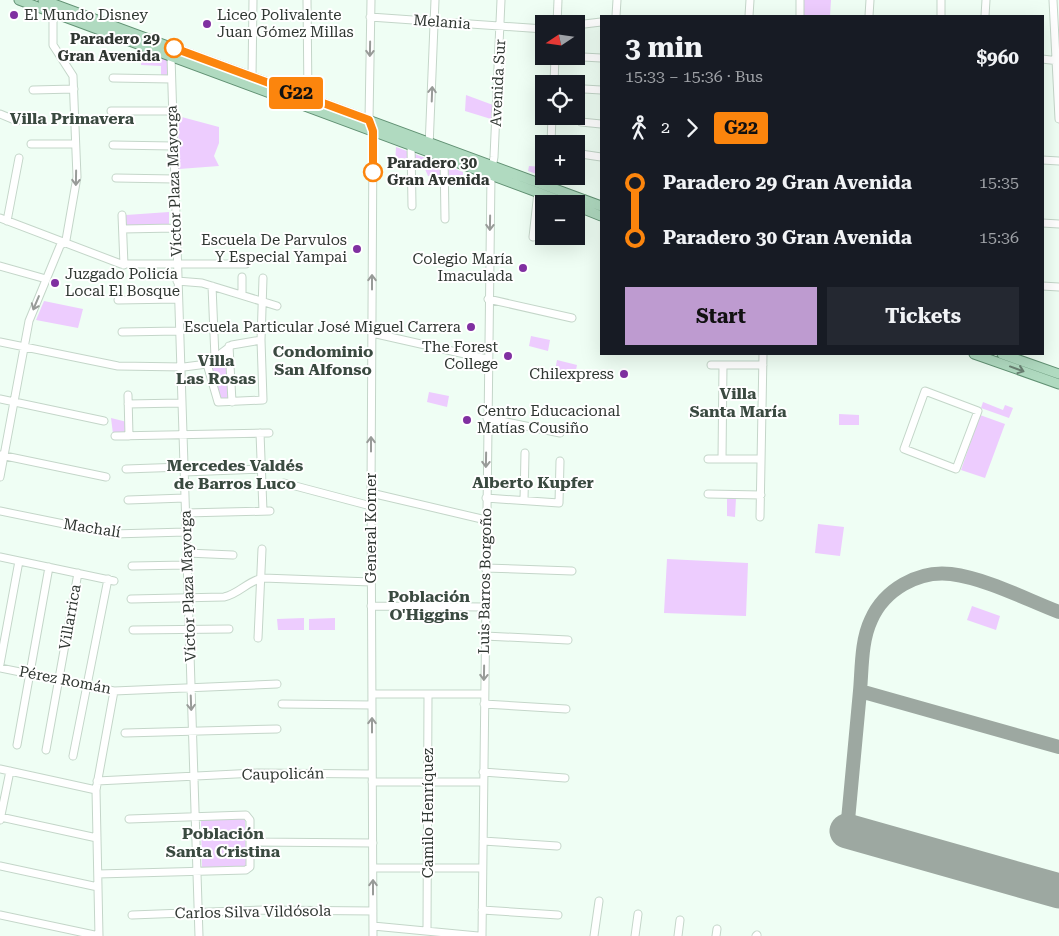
<!DOCTYPE html>
<meta charset="utf-8">
<style>
body{margin:0;font-family:"Roboto Serif",serif;background:#242831;color:#f1f3f6;height:100vh;display:flex;flex-direction:column;font-size:19px;white-space:nowrap}
*{box-sizing:border-box;margin:0}
p{font-size:16px;color:#9ea1a6}
.icon{flex:none;width:28px;height:28px;fill:none;stroke:currentColor;stroke-width:2;stroke-linecap:round;stroke-linejoin:round}
.map{position:relative;flex:1;overflow:hidden}
.drawer{position:absolute;left:600px;top:15px;width:444px;height:340px;display:flex;flex-direction:column;background:#171b24;border-radius:0px;box-shadow:0 5px 20px #0002}
.drawer>*{flex:none}
.badge{padding:0 10px;border-radius:4px;font-size:18px;line-height:32px}
.needle{width:32px;rotate:257deg}
.tools{position:absolute;left:535px;top:15px;display:grid;gap:10px}
.tools a{display:grid;place-items:center;width:50px;height:50px;border-radius:0px;background:#171b24;box-shadow:0 5px 20px #0002;font-size:25px}
.map>.badge{position:absolute;translate:-50% -50%;box-shadow:0 0 0 2px #fff}
.legs{display:flex;align-items:center;gap:8px;height:55px;padding:0 25px;font-size:16px}
.legs p{margin-inline-start:auto}
.headline{display:flex;align-items:center;justify-content:space-between;height:85px;padding:0 25px}
h1{font-size:28px;font-weight:700;line-height:38px}
.action{display:flex;gap:10px;margin-top:auto;padding:10px 25px}
.action a{flex:1;height:58px;border-radius:0px;background:#be9bd0;color:#111;font-size:20px;font-weight:700;line-height:58px;text-align:center}
.action a+a{background:#242831;color:#f1f3f6}
ul{padding:0 25px;list-style:none}
li{display:flex;align-items:center;gap:18px;height:55px;font-size:19px}
li i{display:grid;place-items:center;width:8px;height:100%;margin:0 6px;background:currentColor}
li i::after{content:'';width:12px;height:12px;margin:-6px;border:4px solid;border-radius:50%;background:#171b24}
li p{margin-inline-start:auto}
li:first-child i{background:linear-gradient(#0000 50%,currentColor 0)}
li:last-child i{background:linear-gradient(currentColor 50%,#0000 0)}
.map>svg:first-child{display:block}
.green{fill:#edccfe}
.lines{fill:none;stroke-linecap:round;stroke-linejoin:round}
.taxiway{stroke:#9da8a1;stroke-width:14}
.runway{stroke:#9da8a1;stroke-width:35}
.minor-casing{stroke:#c4d6c9;stroke-width:9}
.major-casing{stroke:#619173;stroke-width:11}
.minor{stroke:#fff;stroke-width:7}
.major{stroke:#b0dac0;stroke-width:9}
.oneway{stroke:#989b98}
.oneway2{stroke:#6a8072}
.line-1-casing{stroke:#fff;stroke-width:11}
.line-1{stroke:#fc850d;stroke-width:8}
.poi-dot{fill:#8030a1;stroke:#fff;stroke-width:2}
.stop-1-dot{fill:#fff;stroke:#fc850d;stroke-width:2.5}
.labels{text-anchor:middle;dominant-baseline:central;stroke-width:4;stroke-linejoin:round;paint-order:stroke}
.poi-label{font-size:15px;fill:#303732;stroke:#fff;text-anchor:end}
.street-label{font-size:15px;fill:#303732;stroke:#fff}
.stop-label{font-size:15px;font-weight:bold;fill:#303732;stroke:#fff;text-anchor:end}
.neighbourhood-label{font-size:16px;font-weight:bold;fill:#3a4a40;stroke:#fff}
</style>
<div class="map">
<svg width="1059" height="936" viewBox="0 0 1059 936">
<rect width="100%" height="100%" fill="#effef4"/>
<path class="green" d="M804 0H831L830 16H803Z
M143 51 167 60V78L161 79V66L141 65Z
M466 95 493 105 491 119 465 111Z
M178 116 219 127V143L214 156 219 166 179 169Z
M396 147 463 172V175L428 176 425 169 395 165Z
M529 166 544 167 542 176 528 171Z
M169 212V227L126 228V215Z
M44 301 83 309 78 328 36 320Z
M531 336 550 340 548 351 529 346Z
M228 351 230 399 218 400 209 367Z
M557 360 577 365 575 375 555 371Z
M429 392 449 396 447 407 427 402Z
M983 402 1003 410 1005 405 1013 408 1009 418 981 408Z
M839 414 859 415V425H839Z
M980 415 1005 424 985 478 961 470Z
M111 418 127 422 128 434H113Z
M727 497 736 498 735 517 727 516Z
M818 524 844 527 840 556 815 553Z
M667 559 748 563 746 616 664 613Z
M972 606 1000 616 996 630 967 620Z
M304 618V630H278L277 619Z
M335 618V630H309V619Z
M245 818 246 868 202 869 201 819Z"/>
<g class="lines">
<path class="taxiway" d="M860 691C862 669 861 641 871 620 884 590 918 570 951 574 988 579 1025 599 1059 612
M847 831 860 691 1059 747"/>
<path class="runway" d="M847 831 1059 891"/>
<g class="minor-casing">
<path id="minor" d="M307 0 308 98
M371 0 369 120 373 131 371 493 373 936
M1053 0 1059 119
M616 16 617 0
M749 16 750 0
M800 16V0
M869 16 870 0
M941 16V0
M985 16 986 0
M370 17 544 29
M557 24 558 0
M576 25 601 22
M171 57 199 936
M583 57 601 58
M1042 59 1059 61
M252 77 253 0
M113 78 171 79
M554 84 555 56
M584 89 601 90
M33 90 74 89
M111 111H172
M0 114 17 121
M581 122 601 124
M31 144H75
M551 144 552 116
M113 145 173 146
M411 145 412 206
M429 147 435 0
M581 154 601 157
M444 157 445 219
M1042 160 1059 161
M116 178 174 179
M541 184 545 176
M122 215 124 265
M0 218 121 264H246
M7 221 19 158
M1042 223 1059 224
M123 229 175 228
M533 237 538 192
M0 266 46 279
M177 281 202 283 277 306
M212 286 215 358
M1042 286 1059 287
M242 295V277
M488 299 572 318
M118 300 177 299
M122 332 179 331
M372 333 487 359
M0 342 118 366 184 367 207 364 232 345 261 340
M229 346 232 402
M207 364 218 402 263 400 261 340 263 278
M711 365H763
M925 391 978 411 956 469 904 449Z
M128 395 129 436
M0 399 104 421
M128 404 181 403
M487 418 560 433
M260 433 263 511
M115 436 269 433
M0 455 106 477
M708 459H761
M722 459 723 365
M126 469 183 467
M184 472 261 469
M0 477 29 321 60 246 66 240 77 177 73 76 53 45V22L56 9
M284 483 371 506
M371 493 486 520
M708 494 761 495
M486 498 559 503 560 461
M128 500 185 498
M524 500 525 453
M0 511 113 534 186 532
M185 513 270 511
M760 517 763 354
M187 553 233 555
M0 557 114 581
M132 566 187 565
M485 568 572 571
M131 599 224 597C239 594 249 580 263 578L371 582
M371 606 485 607
M133 630 229 629
M485 636 568 640
M258 638 262 549
M0 664 19 561
M0 668 114 691 277 684
M372 694H484
M282 704 372 705
M484 704 566 709
M125 733 277 729
M17 745 49 567
M46 750 78 573
M73 756 108 579
M0 769 96 790
M483 772 565 778
M97 781 257 773 372 774
M372 782H483
M0 817 97 838
M0 820 10 771
M483 841 557 846
M250 842 373 843
M0 866 98 887
M373 868H482
M98 874 246 870 250 867V820L246 815 129 819
M482 910 558 915
M0 915 99 936
M132 915 263 910 373 911
M373 926 478 936
M427 931 428 694
M99 936 96 790 114 691
M482 936 491 174 494 157 501 0
M594 936 599 901
M635 936 638 914
M678 936 680 920
M716 936 717 929
M756 936 757 935"/>
</g>
<g class="major-casing">
<path id="major" d="M19 0 569 204
M43 0 601 206
M576 206 601 216
M974 354 1059 384
M1002 354 1059 374"/>
</g>
<use href="#minor" class="minor"/>
<use href="#major" class="major"/>
</g>
<defs><path id="oneway-shaft" d="M-6 0H5M1.5-3L5.5 0L1.5 3" fill="none" stroke-width="1.6" stroke-linecap="round" stroke-linejoin="round" transform="scale(1.25)"/></defs>
<g class="oneway">
<use href="#oneway-shaft" transform="translate(370 49) rotate(91)"/>
<use href="#oneway-shaft" transform="translate(432 94) rotate(-88)"/>
<use href="#oneway-shaft" transform="translate(76 178) rotate(91)"/>
<use href="#oneway-shaft" transform="translate(490 223) rotate(91)"/>
<use href="#oneway-shaft" transform="translate(372 282) rotate(-90)"/>
<use href="#oneway-shaft" transform="translate(36 303) rotate(113)"/>
<use href="#oneway-shaft" transform="translate(371 444) rotate(-90)"/>
<use href="#oneway-shaft" transform="translate(486 460) rotate(91)"/>
<use href="#oneway-shaft" transform="translate(484 673) rotate(91)"/>
<use href="#oneway-shaft" transform="translate(191 703) rotate(88)"/>
<use href="#oneway-shaft" transform="translate(372 725) rotate(-90)"/>
<use href="#oneway-shaft" transform="translate(373 887) rotate(-90)"/>
</g>
<use class="oneway2" href="#oneway-shaft" transform="translate(1017 369) rotate(20)"/>
<g class="lines">
<g class="line-1-casing">
<path id="line-1" d="M174 48 369 120 373 131V172"/>
</g>
<use href="#line-1" class="line-1"/>
</g>
<g class="poi-dot">
<circle cx="14" cy="15" r="5"/>
<circle cx="207" cy="24" r="5"/>
<circle cx="357" cy="249" r="5"/>
<circle cx="523" cy="268" r="5"/>
<circle cx="55" cy="283" r="5"/>
<circle cx="471" cy="327" r="5"/>
<circle cx="508" cy="356" r="5"/>
<circle cx="624" cy="374" r="5"/>
<circle cx="467" cy="420" r="5"/>
</g>
<g class="stop-1-dot">
<circle cx="174" cy="48" r="9"/>
<circle cx="373" cy="172" r="9"/>
</g>
<g class="labels">
<g class="poi-label">
<text x="24" y="15" text-anchor="start">El Mundo Disney</text>
<text x="217" y="15" text-anchor="start">Liceo Polivalente<tspan x="217" dy="17">Juan Gómez Millas</tspan></text>
<text x="347" y="240">Escuela De Parvulos<tspan x="347" dy="17">Y Especial Yampai</tspan></text>
<text x="513" y="259">Colegio María<tspan x="513" dy="17">Imaculada</tspan></text>
<text x="65" y="274" text-anchor="start">Juzgado Policía<tspan x="65" dy="17">Local El Bosque</tspan></text>
<text x="461" y="327">Escuela Particular José Miguel Carrera</text>
<text x="498" y="347">The Forest<tspan x="498" dy="17">College</tspan></text>
<text x="614" y="374">Chilexpress</text>
<text x="477" y="411" text-anchor="start">Centro Educacional<tspan x="477" dy="17">Matías Cousiño</tspan></text>
</g>
<g class="street-label">
<text transform="translate(442 22) rotate(4)">Melania</text>
<text transform="translate(498 83) rotate(-87)">Avenida Sur</text>
<text transform="translate(174 181) rotate(-92)">Víctor Plaza Mayorga</text>
<text transform="translate(92 528) rotate(9)">Machalí</text>
<text transform="translate(371 528) rotate(-90)">General Korner</text>
<text transform="translate(485 581) rotate(-89)">Luis Barros Borgoño</text>
<text transform="translate(188 586) rotate(-92)">Víctor Plaza Mayorga</text>
<text transform="translate(70 617) rotate(-80)">Villarrica</text>
<text transform="translate(65 680) rotate(11)">Pérez Román</text>
<text transform="translate(283 774) rotate(-1)">Caupolicán</text>
<text transform="translate(428 813) rotate(-90)">Camilo Henríquez</text>
<text transform="translate(253 912) rotate(-1)">Carlos Silva Vildósola</text>
</g>
<g class="stop-label">
<text x="160" y="39">Paradero 29<tspan x="160" dy="17">Gran Avenida</tspan></text>
<text x="387" y="163" text-anchor="start">Paradero 30<tspan x="387" dy="17">Gran Avenida</tspan></text>
</g>
<g class="neighbourhood-label">
<text x="72" y="118">Villa Primavera</text>
<text x="323" y="351">Condominio<tspan x="323" dy="18">San Alfonso</tspan></text>
<text x="216" y="360">Villa<tspan x="216" dy="18">Las Rosas</tspan></text>
<text x="738" y="393">Villa<tspan x="738" dy="18">Santa María</tspan></text>
<text x="235" y="465">Mercedes Valdés<tspan x="235" dy="18">de Barros Luco</tspan></text>
<text x="533" y="482">Alberto Kupfer</text>
<text x="429" y="596">Población<tspan x="429" dy="18">O'Higgins</tspan></text>
<text x="223" y="833">Población<tspan x="223" dy="18">Santa Cristina</tspan></text>
</g>
</g>
</svg>
<div class="tools">
<a><svg class="needle" viewBox="-14 -14 28 28"><path d="M0-13l5 13h-10z" fill="#e53935"/><path d="M0 13l5-13h-10z" fill="#9ea1a6"/></svg></a>
<a><svg class="icon" aria-label="locate" viewBox="0 0 24 24"><circle cx="12" cy="12" r="6"/><path d="M12 2v4M12 18v4M2 12h4M18 12h4"/></svg></a>
<a>+</a>
<a>−</a>
</div>
<b class="badge" style="left:296px;top:93px;background:#fc850d;color:#111">G22</b>
<section class="drawer">
<div class="headline"><div><h1>3 min</h1><p>15:33 – 15:36 · Bus</p></div><b>$960</b></div>
<div class="legs"><svg class="icon" aria-label="walk" viewBox="0 0 24 24"><circle cx="13" cy="4" r="2"/><path d="M13 8l-2 6 4 7M11 14l-3 7M7 12l3-4h3l4 4"/></svg>2<svg class="icon" aria-label="forward" viewBox="0 0 24 24"><path d="M9 5l7 7-7 7"/></svg><b class="badge" style="background:#fc850d;color:#111">G22</b></div>
<ul>
<li><i style="color:#fc850d"></i><b>Paradero 29 Gran Avenida</b><p>15:35</p></li>
<li><i style="color:#fc850d"></i><b>Paradero 30 Gran Avenida</b><p>15:36</p></li>
</ul>
<div class="action"><a>Start</a><a>Tickets</a></div>
</section>
</div>
